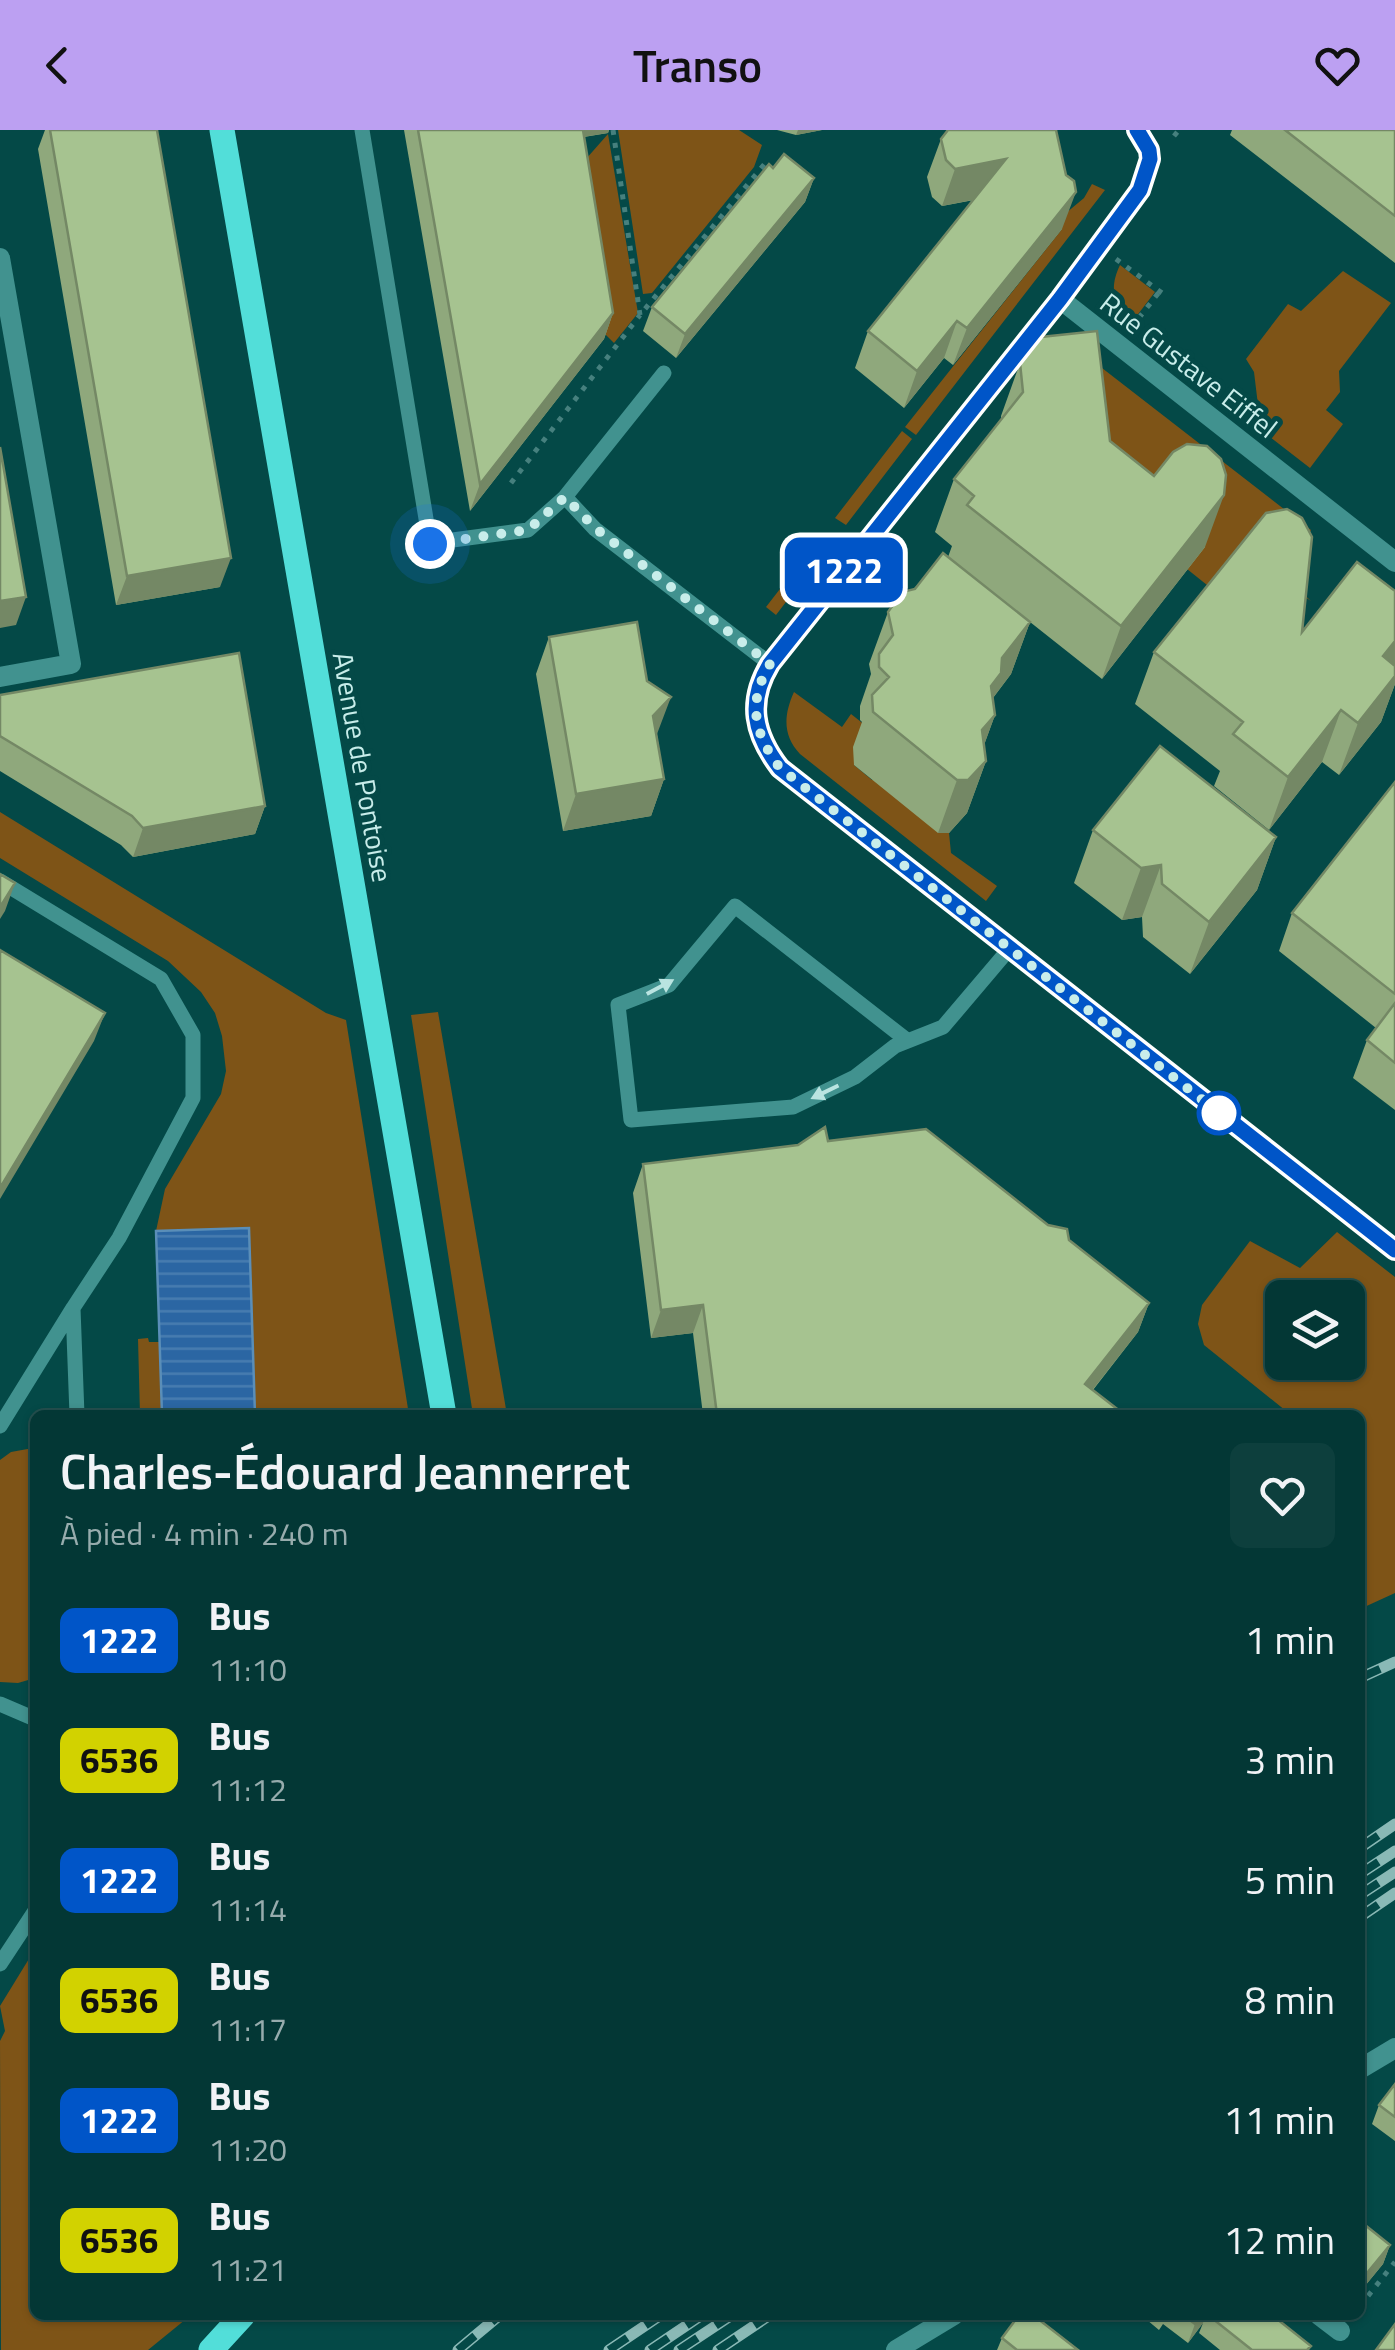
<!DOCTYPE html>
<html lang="fr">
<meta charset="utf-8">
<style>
body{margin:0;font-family:"Titillium Web",sans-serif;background:#0d3f3d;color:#f1f3f6;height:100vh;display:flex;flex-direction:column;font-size:38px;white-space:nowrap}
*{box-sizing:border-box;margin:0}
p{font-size:32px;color:#97acad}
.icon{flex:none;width:55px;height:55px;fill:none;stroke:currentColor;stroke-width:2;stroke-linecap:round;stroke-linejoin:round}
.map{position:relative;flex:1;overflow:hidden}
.panel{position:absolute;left:30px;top:1280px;width:1335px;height:910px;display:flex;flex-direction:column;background:#033735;border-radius:15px;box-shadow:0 2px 8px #0004,0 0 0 2px #245150}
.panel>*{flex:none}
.badge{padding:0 20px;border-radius:15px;font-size:35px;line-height:65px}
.controls{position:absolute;left:1265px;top:1150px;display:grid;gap:20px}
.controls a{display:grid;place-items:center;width:100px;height:100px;border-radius:15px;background:#033735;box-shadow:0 2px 8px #0004,0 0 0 2px #245150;font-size:50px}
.you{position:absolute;width:50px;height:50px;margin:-25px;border:8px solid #fff;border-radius:50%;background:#1a73e8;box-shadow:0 0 0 15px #1a73e833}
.map>.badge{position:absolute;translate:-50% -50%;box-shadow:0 0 0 5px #fff}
.round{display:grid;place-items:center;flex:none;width:105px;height:105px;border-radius:15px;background:#0d3f3d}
.headline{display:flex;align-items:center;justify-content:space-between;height:170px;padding:0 30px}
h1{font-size:48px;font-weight:600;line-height:75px}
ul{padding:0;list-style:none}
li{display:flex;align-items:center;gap:30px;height:120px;padding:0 30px}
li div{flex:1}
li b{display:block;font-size:38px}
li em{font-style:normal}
li .badge{min-width:110px;font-weight:700;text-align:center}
header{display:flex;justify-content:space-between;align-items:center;height:130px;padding:0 30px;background:#bca0f2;color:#111;font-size:45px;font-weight:600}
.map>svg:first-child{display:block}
.grass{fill:#7e5417;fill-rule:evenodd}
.water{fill:url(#water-rules);stroke:#5a8eb8;stroke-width:2.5}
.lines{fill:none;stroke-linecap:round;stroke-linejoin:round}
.path{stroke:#46807e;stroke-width:5;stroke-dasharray:5 8;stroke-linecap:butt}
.service{stroke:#41928f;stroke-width:15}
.minor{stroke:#41928f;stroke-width:20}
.primary{stroke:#52ded9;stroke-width:25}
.rail-casing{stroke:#8ab9b6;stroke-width:11}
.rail{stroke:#044947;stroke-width:8;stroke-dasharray:22;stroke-linecap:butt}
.wall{fill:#8fa87c}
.shaded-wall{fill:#748865}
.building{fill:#a6c390;stroke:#748865;stroke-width:2.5}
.oneway{fill:#bae4e1}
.line-casing{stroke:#fff;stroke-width:22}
.line{stroke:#0055c8;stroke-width:15}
.walk{stroke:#c8edea;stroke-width:10;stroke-dasharray:0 18}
.stop-dot{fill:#fff;stroke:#0055c8;stroke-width:5}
.labels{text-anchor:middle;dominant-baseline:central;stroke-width:10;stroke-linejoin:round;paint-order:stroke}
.street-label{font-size:28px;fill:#c8edea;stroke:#044947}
</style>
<header><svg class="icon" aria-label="back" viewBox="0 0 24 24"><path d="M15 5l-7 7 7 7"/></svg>Transo<svg class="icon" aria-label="heart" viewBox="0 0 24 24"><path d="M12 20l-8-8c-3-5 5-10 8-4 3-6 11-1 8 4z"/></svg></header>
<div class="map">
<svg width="1395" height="2220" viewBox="0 0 1395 2220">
<defs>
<pattern id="water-rules" width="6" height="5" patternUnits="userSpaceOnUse" patternTransform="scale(2.5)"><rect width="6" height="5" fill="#2b66a3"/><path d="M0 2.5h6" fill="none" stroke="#487cb0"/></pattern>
</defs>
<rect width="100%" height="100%" fill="#044947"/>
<path class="grass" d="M618 0H739L762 15 754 37 652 163 643 164Z
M608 4 638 183 614 213 605 204 578 38Z
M1092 54 1105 60 916 305 905 297 1062 99 1060 88 1084 68Z
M1120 135 1155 162 1129 196C1115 175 1108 160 1120 135Z
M1343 141 1391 173 1339 241 1340 262 1326 280 1343 294 1310 338 1261 300 1254 242 1246 229 1288 174 1301 181Z
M1102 238 1311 400 1303 416 1299 460 1311 471 1293 459 1222 467 1187 439 1204 417 1135 399 1086 260Z
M902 301 912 309 846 395 835 388Z
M821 406 831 413 776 485 766 477Z
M794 562 842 597 851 584 870 599 854 635 872 650H885L938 702 949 703 951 723 997 756 986 771 800 624C782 605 784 584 794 562Z
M0 682 326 883 346 890 409 1285H255L249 1099 156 1101 165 1059 221 964 226 941 222 906 215 883 201 862 168 831 0 728Z
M438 882 507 1285H473L411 885Z
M1337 1102 1395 1147V1463L1360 1479V1285H1291L1204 1215 1198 1194 1202 1175 1250 1111 1300 1138ZM1282 1168H1348V1232H1282Z
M148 1208 149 1212H160L162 1285H140L138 1209Z
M33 1318 35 1548 18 1553 0 1552V1330L11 1322Z
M35 1819V2185H191L148 2220H1L0 1911 5 1901 0 1876Z"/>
<path class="water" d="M249 1098 255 1285H162L156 1101Z"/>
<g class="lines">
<path class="path" d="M613 0 640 185 767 31
M1174 6 1179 0
M1116 129 1162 163
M1131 198 1160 161
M511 353 640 185
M1360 2176 1395 2132"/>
<path class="service" d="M362 0 430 413 528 400 565 367
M664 243 565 367 595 399 770 534
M0 751 161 849 193 905V968L119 1108 73 1178 77 1285
M908 911 735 776 669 855 618 875 631 990 793 977 855 947 895 916 943 897 1010 818
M0 1296 73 1178
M0 1574 35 1589
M0 1834 35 1781"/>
<path class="minor" d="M1137 0 1149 20 1150 29 1140 60 1060 169 770 534C747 572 754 604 780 638L1395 1120
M0 128 71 534 0 547
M1060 169 1395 432
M1360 1939 1395 1918
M1319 2185 1340 2201
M896 2220 954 2185"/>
<path class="primary" d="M222 0 444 1285
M211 2220 243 2185"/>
<g class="rail-casing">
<path id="rail" d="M1360 1548 1395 1532
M1360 1718 1395 1694
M1360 1744 1395 1721
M1360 1765 1395 1742
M1360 1787 1395 1763
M458 2220 500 2185
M609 2220 661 2185
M650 2220 702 2185
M679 2220 732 2185
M718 2220 770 2185"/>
</g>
<use href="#rail" class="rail"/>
</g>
<path class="wall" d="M45 0H157L220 457 116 475 38 19Z
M404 0H609L608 3 584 7 613 183 604 209 470 381Z
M777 0H822L796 5Z
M1232 0H1395V133L1230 5Z
M941 9 1062 99 953 235 944 228 904 278 855 238 868 201 974 70 942 76 932 67 927 47Z
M773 38 814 48 805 72 676 228 643 201 652 177Z
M1020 233 1110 311 1205 417 1102 549 1030 492 1011 544 993 568 995 585 984 615 986 631 967 683 949 703H938L854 635 853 617 862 592 860 590V576L871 544 869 534 888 482 948 427 952 416 935 402 954 349 1001 289V286Z
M1395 461V554L1381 592 1339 645 1322 632 1269 700 1214 656 1220 641 1135 574 1154 522 1302 502Z
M549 507 657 605 664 649 651 686 563 701 536 544Z
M0 565 265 676 255 704 133 727 121 715 0 641Z
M1395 652V980L1353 948 1367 910 1376 898 1279 821 1292 783Z
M1093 700 1276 707 1257 760 1190 844 1143 807 1142 787 1122 790 1074 753Z
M828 1011 1048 1095 1149 1173 1138 1202 1093 1260 1125 1285H703L693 1203 651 1208 633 1063 643 1034Z
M1395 1954V2011L1372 1994 1379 1975Z
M1360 2091 1390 2115 1383 2134 1360 2162Z
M1141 2185H1272L1311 2216 1309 2220H1220L1199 2203 1203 2193 1188 2213 1163 2194 1159 2200Z
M1002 2208 1078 2220H997Z"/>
<path class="shaded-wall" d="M574 0H609L608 3 570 9Z
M798 0H822L796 5Z
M1006 29 993 66 942 76 955 39Z
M814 48 805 72 676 228 685 204Z
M1076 62 1062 99 953 235 967 198Z
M613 183 604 209 470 381 480 354Z
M957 191 944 228 904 278 917 241Z
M1224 365 1205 417 1102 549 1121 496Z
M231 428 220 457 116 475 127 446Z
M26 467 16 495 0 498V471Z
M1030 492 1011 544 992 569 972 609 1002 528Z
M1395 511V539L1383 526Z
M1395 546V554L1381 592 1339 645 1358 593Z
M671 567 657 604 640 623 653 586Z
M1341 580 1322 632 1269 700 1288 647Z
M995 585 976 637 986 631 967 683 949 703H938L957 650 982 600Z
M664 649 651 686 563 701 576 664Z
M265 676 255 704 133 727 143 698Z
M1276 707 1257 760 1190 844 1209 792Z
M1161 735 1142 787 1122 790 1141 738Z
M15 753 5 781 0 789V777Z
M105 883 94 911 0 1069V1058Z
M1149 1173 1138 1202 1075 1282 1085 1254Z
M703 1175 693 1203 651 1208 661 1180Z
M1390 2115 1383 2134 1360 2162 1367 2143Z
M1201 2185H1206L1203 2193 1188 2213 1195 2194Z"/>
<path class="building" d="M50 0H157L231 428 127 446Z
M418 0H583L613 183 480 354Z
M948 0H1056L1066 45 1074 51 1076 62 967 198 957 191 917 241 868 201 1006 29 955 39 946 30 941 9Z
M1285 0H1395V86Z
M784 24 814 48 685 204 652 177 769 34 773 38Z
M1097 201 1110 311 1154 346 1173 322 1187 314 1207 316 1221 329 1226 345 1224 365 1121 496 967 375 974 366 954 349 1023 262 1020 233 1041 207Z
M0 317 26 467 0 471Z
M1287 379 1302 388 1312 407 1302 502 1357 432 1395 461V511L1383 526 1395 536V546L1358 593 1341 580 1288 647 1233 604 1243 592 1154 522 1266 383Z
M943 423 1030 492 1002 528 1001 543 991 556 995 585 982 600 986 631 968 650H957L873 582 872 565 889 547 879 537V524L893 505 888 482 902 462 915 459Z
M637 492 647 551 671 567 653 586 664 649 576 664 549 507Z
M239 523 265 676 143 698 132 686 0 606V565Z
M1160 616 1276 707 1209 792 1162 754 1161 735 1141 738 1093 700Z
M1395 652V864L1292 783Z
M0 744 15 753 0 777Z
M0 820 105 883 0 1058Z
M1395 873V933L1367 910Z
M825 997 828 1011 926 999 1048 1095 1067 1099 1069 1110 1149 1173 1085 1254 1125 1285H717L703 1175 661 1180 643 1034 798 1015Z
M1395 1954V1987L1379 1975Z
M1360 2091 1390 2115 1367 2143 1360 2138Z
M1019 2185H1033L1078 2220H1017L1002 2208Z
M1183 2185H1201L1195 2194Z
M1208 2185H1272L1311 2216 1307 2220H1252Z
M1395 2194V2220H1376Z"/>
<defs><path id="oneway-solid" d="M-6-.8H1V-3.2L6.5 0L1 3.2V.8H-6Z" transform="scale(2.5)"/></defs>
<g class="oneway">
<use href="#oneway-solid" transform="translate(660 857) rotate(-28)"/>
<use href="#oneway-solid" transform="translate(825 962) rotate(154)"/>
</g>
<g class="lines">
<g class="line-casing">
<path id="line" d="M1137 0 1149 20 1150 29 1140 60 1060 169 770 534C747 572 754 604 780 638L1395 1120"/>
</g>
<use href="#line" class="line"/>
<path class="walk" d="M430 414 528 400 565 367 595 398 770 534C747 572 754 604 780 638L1219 983"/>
</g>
<circle class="stop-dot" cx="1219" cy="983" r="20"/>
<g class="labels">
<g class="street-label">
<text transform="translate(1189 235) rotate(38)">Rue Gustave Eiffel</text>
<text transform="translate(363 637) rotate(80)">Avenue de Pontoise</text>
</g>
</g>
</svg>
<div class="controls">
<a><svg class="icon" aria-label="layers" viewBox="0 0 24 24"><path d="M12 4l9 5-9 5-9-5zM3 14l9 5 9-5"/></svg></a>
</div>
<div class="you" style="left:430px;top:414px"></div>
<b class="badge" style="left:844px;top:440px;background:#0055c8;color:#fff">1222</b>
<section class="panel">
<div class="headline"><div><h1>Charles-Édouard Jeannerret</h1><p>À pied · 4 min · 240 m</p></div><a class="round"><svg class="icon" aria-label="heart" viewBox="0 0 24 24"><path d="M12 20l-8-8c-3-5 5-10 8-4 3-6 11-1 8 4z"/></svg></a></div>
<ul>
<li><span class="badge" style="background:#0055c8;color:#fff">1222</span><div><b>Bus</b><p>11:10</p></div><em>1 min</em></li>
<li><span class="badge" style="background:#d2d200;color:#111">6536</span><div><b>Bus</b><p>11:12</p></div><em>3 min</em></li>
<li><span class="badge" style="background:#0055c8;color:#fff">1222</span><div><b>Bus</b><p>11:14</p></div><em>5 min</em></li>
<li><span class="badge" style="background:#d2d200;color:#111">6536</span><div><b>Bus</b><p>11:17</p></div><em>8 min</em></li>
<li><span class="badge" style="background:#0055c8;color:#fff">1222</span><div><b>Bus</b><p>11:20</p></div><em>11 min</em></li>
<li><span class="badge" style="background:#d2d200;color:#111">6536</span><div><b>Bus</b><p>11:21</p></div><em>12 min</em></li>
</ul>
</section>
</div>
